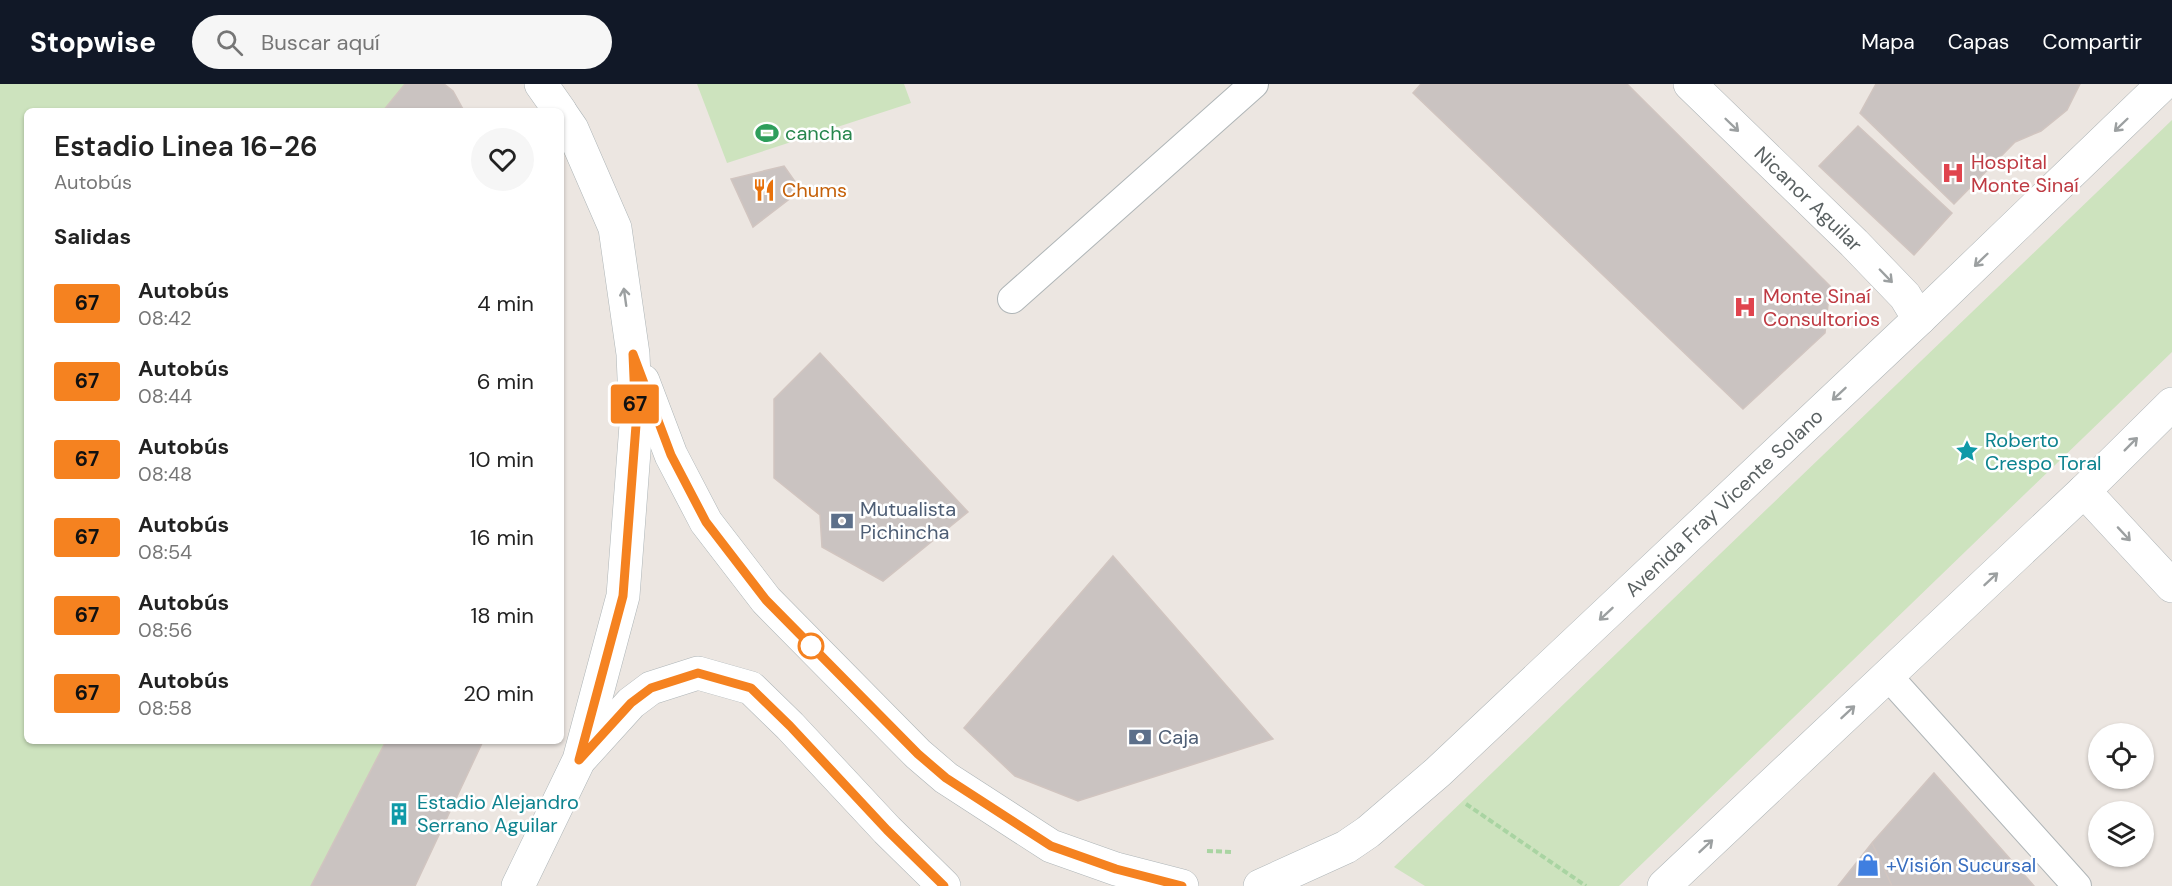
<!DOCTYPE html>
<html lang="es">
<meta charset="utf-8">
<style>
body{margin:0;font-family:"DM Sans",sans-serif;background:#f6f6f6;color:#222;height:100vh;display:flex;flex-direction:column;font-size:22px;white-space:nowrap}
*{box-sizing:border-box;margin:0}
p{font-size:20px;color:#767676}
.icon{flex:none;width:33px;height:33px;fill:none;stroke:currentColor;stroke-width:2;stroke-linecap:round;stroke-linejoin:round}
.map{position:relative;flex:1;overflow:hidden}
.drawer{position:absolute;left:24px;top:24px;width:540px;height:636px;display:flex;flex-direction:column;background:#fff;border-radius:9px;box-shadow:0 2px 4px #0004}
.drawer>*{flex:none}
.badge{padding:0 12px;border-radius:4px;font-size:21px;line-height:39px}
.fabs{position:absolute;left:2088px;top:639px;display:grid;gap:12px}
.fabs a{display:grid;place-items:center;width:66px;height:66px;border-radius:50%;background:#fff;box-shadow:0 2px 4px #0004;font-size:30px}
.map>.badge{position:absolute;translate:-50% -50%;box-shadow:0 0 0 3px #fff}
h2{padding:0 30px;font-size:22px;line-height:54px}
.round{display:grid;place-items:center;flex:none;width:63px;height:63px;border-radius:32px;background:#f6f6f6}
.summary{display:flex;align-items:center;justify-content:space-between;height:102px;padding:0 30px}
h1{font-size:28px;font-weight:600;line-height:45px}
ul{padding:0;list-style:none}
li{display:flex;align-items:center;gap:18px;height:78px;padding:0 30px}
li div{flex:1}
li b{display:block;font-size:22px}
li em{font-style:normal}
li .badge{min-width:66px;font-weight:700;text-align:center}
header{display:flex;align-items:center;gap:36px;box-sizing:border-box;height:84px;padding:0 30px;background:#111827;color:#fff}
header strong{font-size:28px}
nav{display:flex;gap:33px;margin-inline-start:auto;font-size:21px}
.search{width:420px;height:54px;background:#f6f6f6;display:flex;align-items:center;gap:15px;box-sizing:border-box;padding:0 21px;border-radius:33px;color:#767676;font-size:22px}
.map>svg:first-child{display:block}
.green{fill:#cde3be}
.building{fill:#cac3c1;stroke:#d1c5c0;stroke-width:1.5}
.lines{fill:none;stroke-linecap:round;stroke-linejoin:round}
.lane-casing{stroke:#afb5b7;stroke-width:30}
.street-casing{stroke:#afb5b7;stroke-width:34}
.secondary-casing{stroke:#aeb5b7;stroke-width:34}
.path{stroke:#a9d4a2;stroke-width:4;stroke-dasharray:6 3;stroke-linecap:butt}
.lane{stroke:#fff;stroke-width:28}
.street{stroke:#fff;stroke-width:33}
.secondary{stroke:#fff;stroke-width:33}
.oneway{stroke:#9ca0a1}
.line-casing{stroke:#fff;stroke-width:14}
.line{stroke:#f58220;stroke-width:9}
.stop-dot{fill:#fff;stroke:#f58220;stroke-width:3}
.labels{text-anchor:middle;dominant-baseline:central;stroke-width:5;stroke-linejoin:round;paint-order:stroke}
.leisure-label{font-size:20px;fill:#27864d;stroke:#fff;text-anchor:start}
.health-label{font-size:20px;fill:#be3a42;stroke:#fff;text-anchor:start}
.food-label{font-size:20px;fill:#c56008;stroke:#fff;text-anchor:start}
.street-label{font-size:20px;fill:#5a6162;stroke:#fff}
.culture-label{font-size:20px;fill:#0d838f;stroke:#fff;text-anchor:start}
.service-label{font-size:20px;fill:#4e5e75;stroke:#fff;text-anchor:start}
.shop-label{font-size:20px;fill:#366cbe;stroke:#fff;text-anchor:start}
</style>
<header>
<strong>Stopwise</strong>
<div class="search"><svg class="icon" aria-label="search" viewBox="0 0 24 24"><circle cx="10" cy="10" r="6"/><path d="M15 15l6 6"/></svg>Buscar aquí</div>
<nav><a>Mapa</a><a>Capas</a><a>Compartir</a></nav>
</header>
<div class="map">
<svg width="2172" height="802" viewBox="0 0 2172 802">
<rect width="100%" height="100%" fill="#ece6e1"/>
<path class="green" d="M0 0H444L453 7 464 27H27V657H483L415 802H0Z
M697 0H904L911 19 727 79Z
M2172 36V268L1619 802H1425L1394 783Z"/>
<path class="building" d="M405 0H444L453 7 464 27H383Z
M1421 0H1627L1830 202 1825 249 1743 325 1413 9Z
M1876 0H2080L2067 26 2041 47 2015 58 1954 120 1860 29Z
M1858 42 1952 129 1914 171 1819 82Z
M784 82 801 106 753 143 731 95Z
M820 269 968 428 883 497 822 463 820 431 774 394V315Z
M1113 472 1273 655 1078 717 1015 692 964 644Z
M386 657H483L415 802H311Z
M1934 689 2034 802H1892L1872 759Z
M1872 759 1892 802H1838Z"/>
<g class="lines">
<g class="lane-casing">
<path id="lane" d="M1012 215 1254 0
M1888 592 2077 802"/>
</g>
<g class="street-casing">
<g id="street">
<path id="s1" d="M1690 0 1854 159 1905 212 1919 235"/>
<path d="M2084 407 2172 502"/>
</g>
</g>
<g class="secondary-casing">
<g id="secondary">
<path d="M541 0 560 27"/>
<path d="M643 297 671 371 706 438 766 516 918 670 946 694 1051 762 1116 785 1182 802"/>
<path d="M582 673 631 619 651 604 698 589 751 604 790 642 887 746 944 802"/>
<path d="M518 802 579 676 623 512 636 341 633 270 615 144 572 45 561 29"/>
<path id="s2" d="M1260 802 1346 763 1368 748 1438 688 1919 235 2163 0"/>
<path d="M1664 802 2084 407 2172 320"/>
</g>
</g>
<path class="path" d="M1466 720 1586 802
M1207 767 1232 768"/>
<use href="#lane" class="lane"/>
<use href="#street" class="street"/>
<use href="#secondary" class="secondary"/>
</g>
<defs><path id="oneway-shaft" d="M-6 0H5M1.5-3L5.5 0L1.5 3" fill="none" stroke-width="1.6" stroke-linecap="round" stroke-linejoin="round" transform="scale(1.5)"/></defs>
<g class="oneway">
<use href="#oneway-shaft" transform="translate(1732 41) rotate(44)"/>
<use href="#oneway-shaft" transform="translate(2121 41) rotate(136)"/>
<use href="#oneway-shaft" transform="translate(1981 176) rotate(136)"/>
<use href="#oneway-shaft" transform="translate(1886 192) rotate(46)"/>
<use href="#oneway-shaft" transform="translate(625 213) rotate(-98)"/>
<use href="#oneway-shaft" transform="translate(1839 310) rotate(137)"/>
<use href="#oneway-shaft" transform="translate(2131 360) rotate(-45)"/>
<use href="#oneway-shaft" transform="translate(2124 450) rotate(47)"/>
<use href="#oneway-shaft" transform="translate(1991 495) rotate(-43)"/>
<use href="#oneway-shaft" transform="translate(1606 530) rotate(137)"/>
<use href="#oneway-shaft" transform="translate(1848 628) rotate(-43)"/>
<use href="#oneway-shaft" transform="translate(1706 762) rotate(-43)"/>
</g>
<g class="lines">
<g class="line-casing">
<path id="line" d="M944 802 887 746 790 642 751 604 698 589 651 604 631 619 579 676 623 512 636 341 633 270 671 371 706 438 766 516 918 670 946 694 1051 762 1116 785 1182 802"/>
</g>
<use href="#line" class="line"/>
</g>
<defs>
<g id="stadium-bare" transform="scale(1.8)"><path d="M0-5a6.5 5 0 1 0 0 10a6.5 5 0 1 0 0-10ZM-3.5-1.8h7v3.6h-7Z" fill="#2e9e5b" stroke="#fff" stroke-width="2.5" paint-order="stroke"/></g>
<g id="hospital-bare" transform="scale(1.8)"><path d="M-5-5h3v3.5h4V-5h3V5h-3V1.5h-4V5h-3Z" fill="#e0444e" stroke="#fff" stroke-width="2.5" paint-order="stroke"/></g>
<g id="restaurant-bare" transform="scale(1.8)"><path d="M-5-6h1v4h1v-4h1v4h1v-4h1v5L-1.5 .5V6h-2V.5L-5-1ZM5-6V6H3V1.5H1.5Q1.5-4 5-6Z" fill="#e8710a" stroke="#fff" stroke-width="2.5" paint-order="stroke"/></g>
<g id="sight-bare" transform="scale(1.8)"><path d="M0-6L1.8-2.2L6-1.7L2.9 1.2L3.7 5.4L0 3.3L-3.7 5.4L-2.9 1.2L-6-1.7L-1.8-2.2Z" fill="#0f9aa8" stroke="#fff" stroke-width="2.5" paint-order="stroke"/></g>
<g id="bank-bare" transform="scale(1.8)"><path d="M-6-4H6V4H-6ZM0-2.3a2.3 2.3 0 1 0 0 4.6a2.3 2.3 0 1 0 0-4.6Z" fill="#5c6f8a" stroke="#fff" stroke-width="2.5" paint-order="stroke"/></g>
<g id="building-bare" transform="scale(1.8)"><path d="M-4-6H4V6H1V3H-1V6H-4ZM-2.5-4.3h1.7v1.8h-1.7ZM.8-4.3h1.7v1.8H.8ZM-2.5-1h1.7V.8h-1.7ZM.8-1h1.7V.8H.8Z" fill="#0f9aa8" stroke="#fff" stroke-width="2.5" paint-order="stroke"/></g>
<g id="shop-bare" transform="scale(1.8)"><path d="M-5-2.5h2.3a2.7 3.5 0 0 1 5.4 0H5L5.5 6h-11ZM-1.5-2.5h3a1.5 2.3 0 0 0-3 0Z" fill="#3f7fe0" stroke="#fff" stroke-width="2.5" paint-order="stroke"/></g>
</defs>
<g fill-rule="evenodd">
<use href="#stadium-bare" x="767" y="49"/>
<use href="#hospital-bare" x="1953" y="89"/>
<use href="#restaurant-bare" x="764" y="106"/>
<use href="#hospital-bare" x="1745" y="223"/>
<use href="#sight-bare" x="1967" y="367"/>
<use href="#bank-bare" x="842" y="437"/>
<use href="#bank-bare" x="1140" y="653"/>
<use href="#building-bare" x="399" y="730"/>
<use href="#shop-bare" x="1868" y="781"/>
</g>
<circle class="stop-dot" cx="811" cy="562" r="12"/>
<g class="labels">
<g class="leisure-label">
<text x="785" y="49">cancha</text>
</g>
<g class="health-label">
<text x="1971" y="78">Hospital<tspan x="1971" dy="23">Monte Sinaí</tspan></text>
<text x="1763" y="212">Monte Sinaí<tspan x="1763" dy="23">Consultorios</tspan></text>
</g>
<g class="food-label">
<text x="782" y="106">Chums</text>
</g>
<g class="street-label">
<text stroke="none"><textPath href="#s1" startOffset="165">Nicanor Aguilar</textPath></text>
<text stroke="none"><textPath href="#s2" startOffset="606">Avenida Fray Vicente Solano</textPath></text>
</g>
<g class="culture-label">
<text x="1985" y="356">Roberto<tspan x="1985" dy="23">Crespo Toral</tspan></text>
<text x="417" y="718">Estadio Alejandro<tspan x="417" dy="23">Serrano Aguilar</tspan></text>
</g>
<g class="service-label">
<text x="860" y="425">Mutualista<tspan x="860" dy="23">Pichincha</tspan></text>
<text x="1158" y="653">Caja</text>
</g>
<g class="shop-label">
<text x="1886" y="781">+Visión Sucursal</text>
</g>
</g>
</svg>
<div class="fabs">
<a><svg class="icon" aria-label="locate" viewBox="0 0 24 24"><circle cx="12" cy="12" r="6"/><path d="M12 2v4M12 18v4M2 12h4M18 12h4"/></svg></a>
<a><svg class="icon" aria-label="layers" viewBox="0 0 24 24"><path d="M12 4l9 5-9 5-9-5zM3 14l9 5 9-5"/></svg></a>
</div>
<b class="badge" style="left:635px;top:320px;background:#f58220;color:#111">67</b>
<section class="drawer">
<div class="summary"><div><h1>Estadio Linea 16-26</h1><p>Autobús</p></div><a class="round"><svg class="icon" aria-label="heart" viewBox="0 0 24 24"><path d="M12 20l-8-8c-3-5 5-10 8-4 3-6 11-1 8 4z"/></svg></a></div>
<h2>Salidas</h2>
<ul>
<li><span class="badge" style="background:#f58220;color:#111">67</span><div><b>Autobús</b><p>08:42</p></div><em>4 min</em></li>
<li><span class="badge" style="background:#f58220;color:#111">67</span><div><b>Autobús</b><p>08:44</p></div><em>6 min</em></li>
<li><span class="badge" style="background:#f58220;color:#111">67</span><div><b>Autobús</b><p>08:48</p></div><em>10 min</em></li>
<li><span class="badge" style="background:#f58220;color:#111">67</span><div><b>Autobús</b><p>08:54</p></div><em>16 min</em></li>
<li><span class="badge" style="background:#f58220;color:#111">67</span><div><b>Autobús</b><p>08:56</p></div><em>18 min</em></li>
<li><span class="badge" style="background:#f58220;color:#111">67</span><div><b>Autobús</b><p>08:58</p></div><em>20 min</em></li>
</ul>
</section>
</div>
